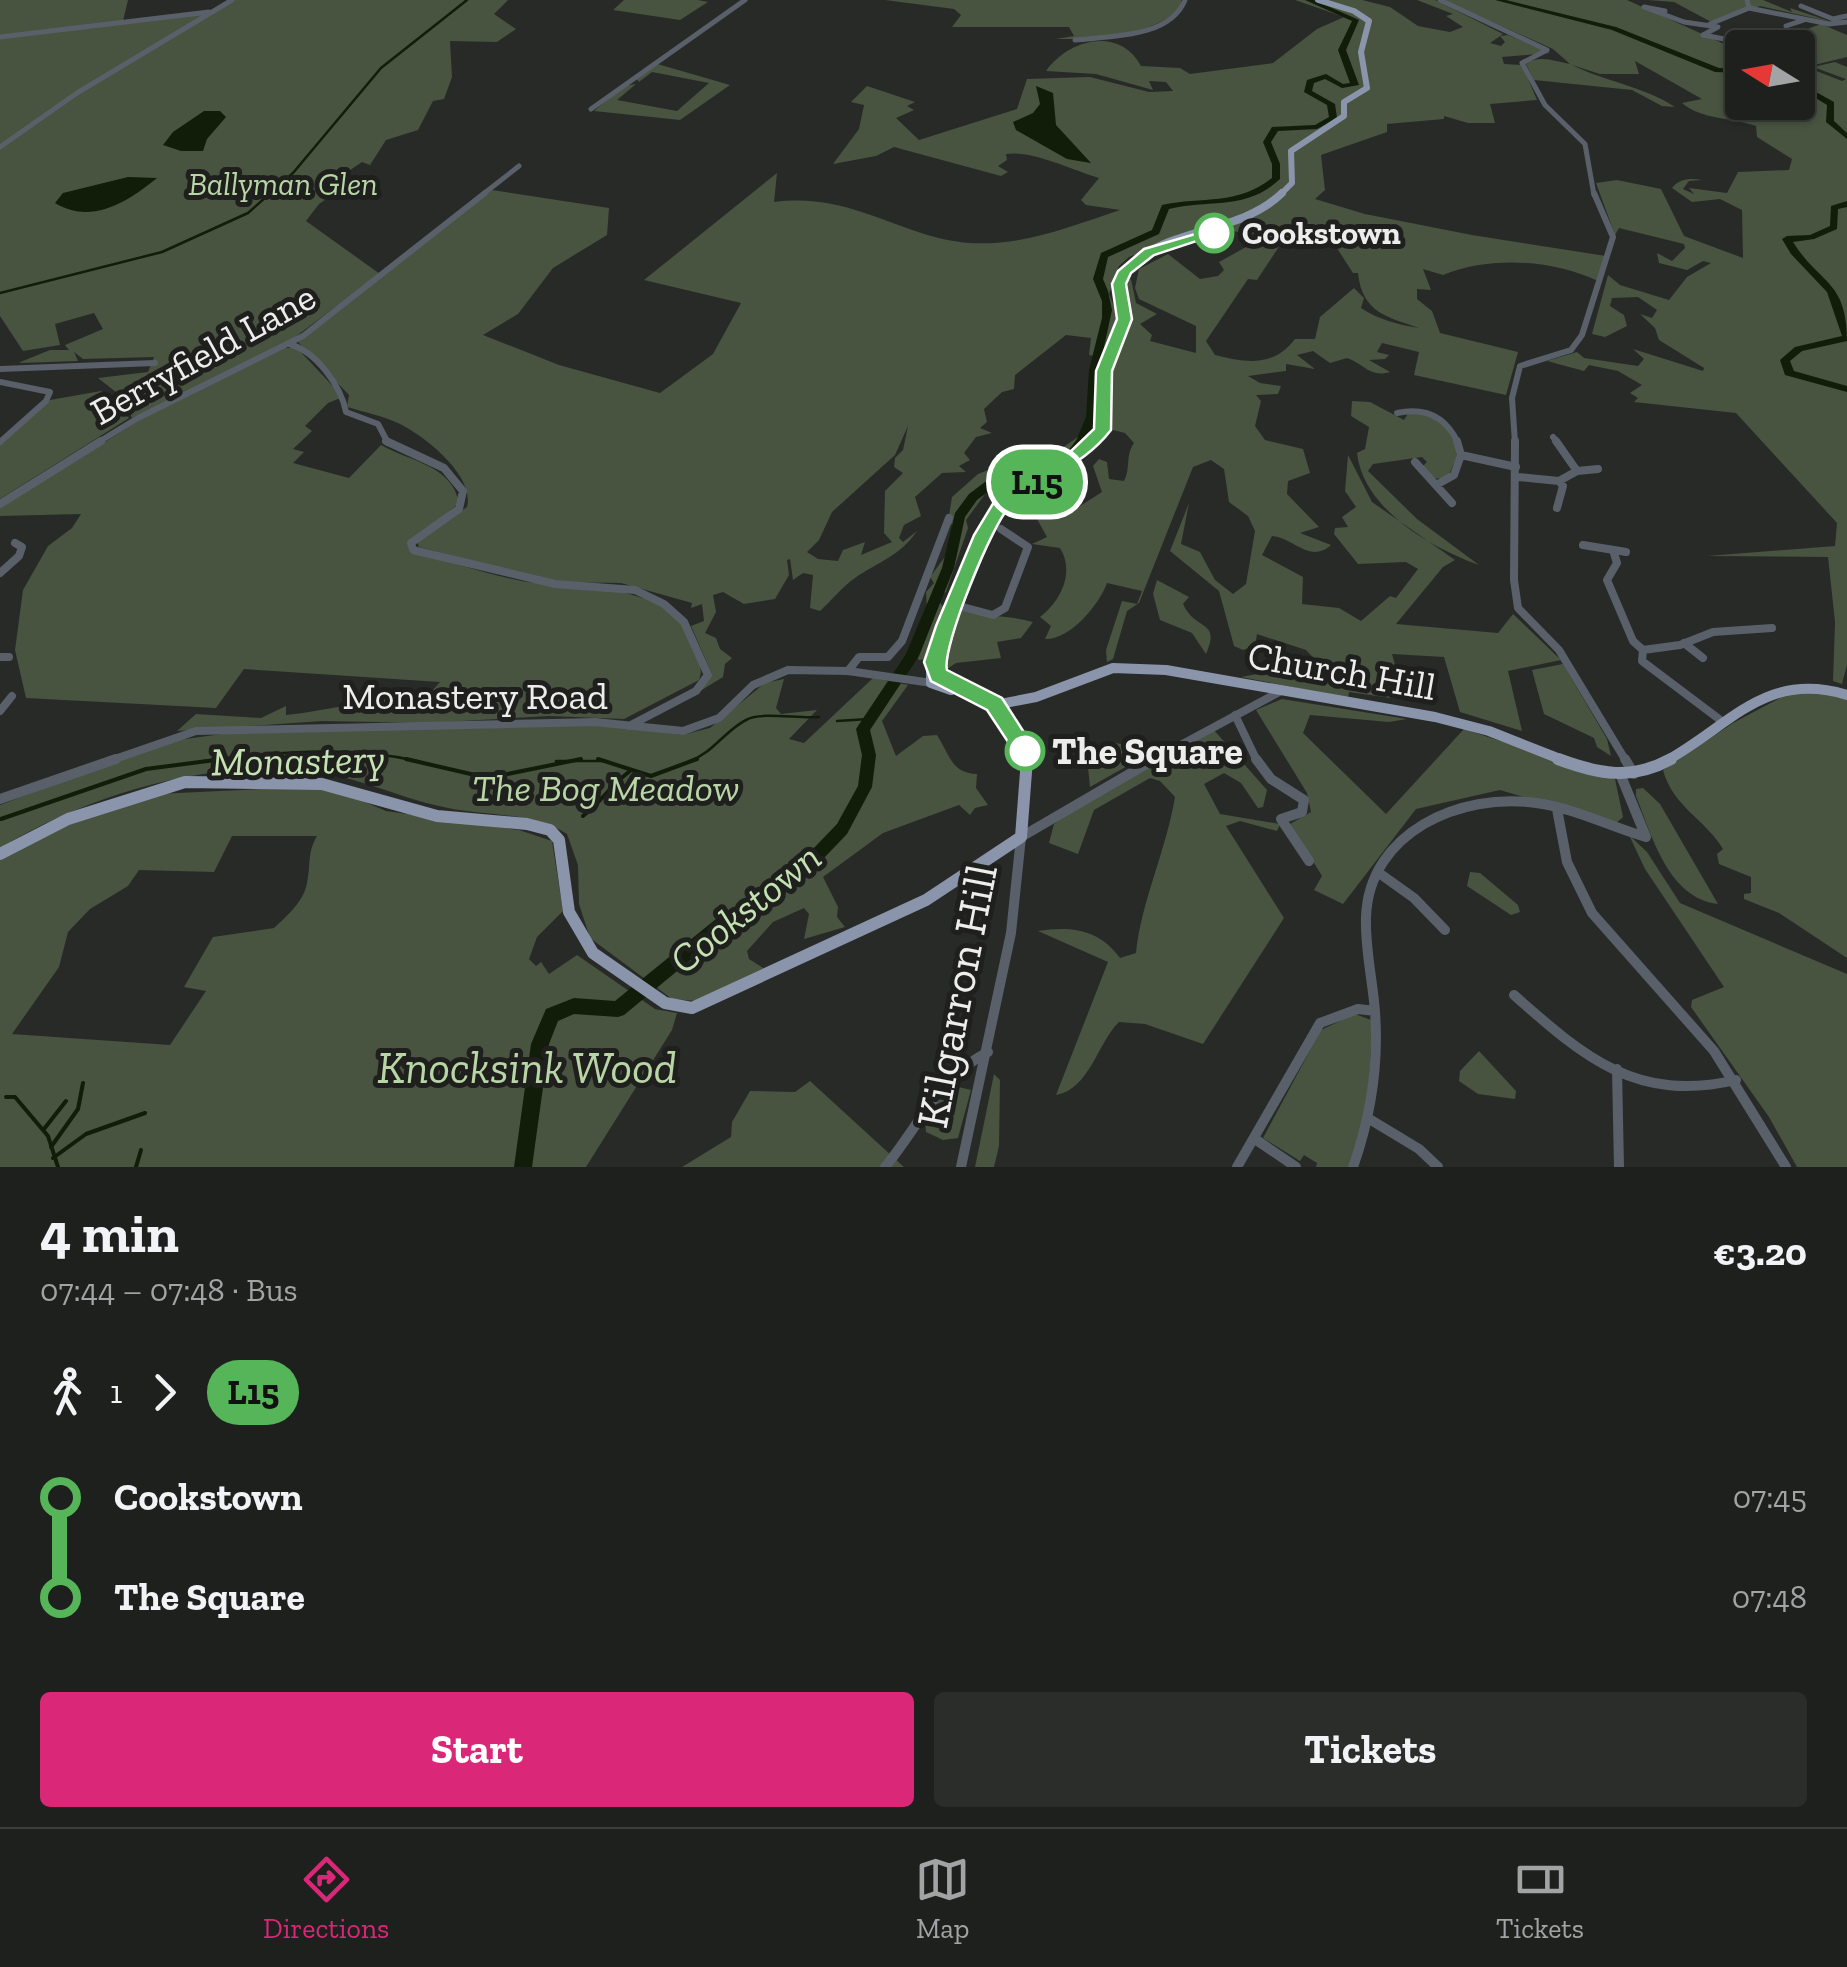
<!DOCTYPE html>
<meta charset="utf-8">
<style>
body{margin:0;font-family:"Zilla Slab",serif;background:#2b2d2a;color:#f1f3f6;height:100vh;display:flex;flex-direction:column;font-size:38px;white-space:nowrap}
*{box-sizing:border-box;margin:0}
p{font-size:32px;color:#a1a3a4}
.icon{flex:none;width:55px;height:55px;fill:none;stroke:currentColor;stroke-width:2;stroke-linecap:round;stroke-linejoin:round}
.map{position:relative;height:1167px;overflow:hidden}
.details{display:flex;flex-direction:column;background:#1e201d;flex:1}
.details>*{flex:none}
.badge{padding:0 20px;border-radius:32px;font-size:35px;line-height:65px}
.needle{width:65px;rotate:281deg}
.tools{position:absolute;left:1725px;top:30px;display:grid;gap:20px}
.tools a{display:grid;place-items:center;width:90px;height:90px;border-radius:10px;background:#1e201d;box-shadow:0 2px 8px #0004,0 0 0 2px #3c3e3b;font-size:50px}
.map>.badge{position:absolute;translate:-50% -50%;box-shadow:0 0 0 5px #fff}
.legs{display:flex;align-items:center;gap:15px;height:110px;padding:0 40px;font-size:32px}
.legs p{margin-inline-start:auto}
.head{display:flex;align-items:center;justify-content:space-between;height:170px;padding:0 40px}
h1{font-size:55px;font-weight:700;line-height:75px}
.button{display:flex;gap:20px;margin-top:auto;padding:20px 40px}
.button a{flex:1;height:115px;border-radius:10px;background:#db2777;color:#fff;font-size:40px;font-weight:700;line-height:115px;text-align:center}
.button a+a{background:#2b2d2a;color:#f1f3f6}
ul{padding:0 40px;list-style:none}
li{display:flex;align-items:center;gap:35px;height:100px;font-size:38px}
li i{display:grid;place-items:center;width:15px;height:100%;margin:0 12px;background:currentColor}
li i::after{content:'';width:25px;height:25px;margin:-12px;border:8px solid;border-radius:50%;background:#1e201d}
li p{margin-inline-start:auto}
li:first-child i{background:linear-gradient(#0000 50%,currentColor 0)}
li:last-child i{background:linear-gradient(currentColor 50%,#0000 0)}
.menu{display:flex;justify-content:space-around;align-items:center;height:140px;border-top:2px solid #3c3e3b;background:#1e201d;font-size:28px;color:#a1a3a4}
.menu a{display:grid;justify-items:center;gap:5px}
.menu .on{color:#db2777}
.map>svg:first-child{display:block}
.green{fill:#485340;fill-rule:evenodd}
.water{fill:#111d08}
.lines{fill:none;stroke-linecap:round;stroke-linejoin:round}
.stream-far1{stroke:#111d08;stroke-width:2.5}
.stream{stroke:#111d08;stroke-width:4}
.river{fill:#111d08;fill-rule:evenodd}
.minor-far3{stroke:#5a606a;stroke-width:5}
.minor-far2{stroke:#5a606a;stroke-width:6}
.minor-far1{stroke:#5a606a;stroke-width:8}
.minor{stroke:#5a606a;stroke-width:10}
.major-far3{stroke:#8a95ab;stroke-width:6}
.major-far2{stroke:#8a95ab;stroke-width:8}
.major-far1{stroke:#8a95ab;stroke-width:10}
.major{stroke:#8a95ab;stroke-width:12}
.line-1{fill:#56b559;stroke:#fff;stroke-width:2.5}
.stop-1-dot{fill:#fff;stroke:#56b559;stroke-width:5}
.labels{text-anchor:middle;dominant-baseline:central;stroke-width:10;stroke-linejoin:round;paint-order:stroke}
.far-park-label{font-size:32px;font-style:italic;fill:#b8d5a5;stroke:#1f201e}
.far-stop-label{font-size:32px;font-weight:bold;fill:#ecedec;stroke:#1f201e;text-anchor:start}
.street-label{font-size:38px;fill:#ecedec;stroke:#1f201e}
.stop-label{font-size:38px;font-weight:bold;fill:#ecedec;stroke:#1f201e;text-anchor:start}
.park-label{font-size:38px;font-style:italic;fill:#b8d5a5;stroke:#1f201e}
.water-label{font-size:40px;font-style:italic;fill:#c5e2b2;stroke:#1f201e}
.near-street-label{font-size:45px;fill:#ecedec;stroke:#1f201e}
.near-park-label{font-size:45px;font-style:italic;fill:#b8d5a5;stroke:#1f201e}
</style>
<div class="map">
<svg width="1847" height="1167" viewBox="0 0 1847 1167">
<rect width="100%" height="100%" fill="#282a27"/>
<path class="green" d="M0 0H128L123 21 0 35Z
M233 0H508L494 14 516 29 497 42 450 41 452 77 444 99 433 101 418 130 386 140 370 165 362 162 340 177 338 191 319 204 306 221 380 274 291 340 132 418 121 396 98 378 148 372 154 357 83 359 74 352 78 361 18 363 50 350H69L65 345 103 329 94 313 55 324 60 345 23 351 0 316V38L212 13Z
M624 0H698L708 2 680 20 613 10Z
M885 0H1181L1182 4C1163 35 1091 40 1056 39L1074 36 1069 27H952L961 15 954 9Z
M1295 0H1362L1390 7 1418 26 1450 32 1463 27 1446 16 1453 14 1417 0H1435L1503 34 1490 43 1501 46 1505 42 1500 36 1508 35 1550 53 1502 57 1504 64 1522 65 1537 100 1490 104 1495 123H1468L1444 116V119L1387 124V132L1321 155 1325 190 1315 199 1365 214 1472 235 1606 256 1598 281C1551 259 1489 256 1443 275L1423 269 1431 290 1417 289V299L1432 311 1440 333 1518 352 1506 395 1414 375 1419 352 1382 343 1377 352 1389 355 1385 359 1369 360 1390 372C1370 378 1364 364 1347 358L1330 363 1313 351 1297 355 1315 369 1286 364V371L1248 376 1260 383 1281 386 1278 394 1256 395 1261 401 1255 426 1265 440 1303 449 1310 473 1288 481 1287 494 1319 527 1300 533 1331 545C1310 564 1294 538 1272 536L1262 555 1303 577 1302 604 1339 608 1361 621 1390 596 1396 598 1418 569 1406 562 1358 564 1334 534 1335 528 1348 527 1342 517 1356 507 1345 491 1348 455 1372 502 1455 560 1443 567 1396 624 1498 633 1513 614 1561 660 1508 671 1522 731 1460 712 1444 657 1392 654 1405 700 1349 692 1348 698 1241 677 1285 669 1321 673 1322 667 1306 650 1257 634 1255 646 1243 650 1234 646 1219 591 1170 551 1189 503 1181 544 1200 552 1215 580 1233 594 1246 584 1255 531 1248 516 1229 502 1224 469 1211 460 1193 467 1139 603 1127 611 1113 659 1107 662 1106 650 1122 601 1137 604 1142 591 1107 583C1099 605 1070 640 1045 639L1051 626 1040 617C1061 601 1075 572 1060 548L1032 544 1047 537 1037 519 1057 494 1062 495 1061 513 1066 515 1102 492 1093 466 1099 459 1107 462 1109 479 1124 481C1131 468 1125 456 1134 443L1125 433 1109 429 1108 367 1128 314 1124 282 1131 279 1136 303 1157 314 1140 324 1152 335 1150 341 1196 353V326L1139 299 1135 288 1139 269 1168 254 1200 279 1218 276 1224 270 1219 262 1246 247 1242 233 1214 226 1129 257 1119 266 1109 294 1120 321 1100 357 1089 355 1091 338 1066 335 1015 375 1014 389 1002 392 984 409 987 422 980 428 992 433 976 437 964 453 970 460 959 466 966 472 942 473 915 497 921 516 904 525 899 538 903 542 917 531C900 556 878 562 855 578 842 587 831 601 820 611L810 608 813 575 803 573 793 580 790 559 787 560 789 575 775 599 744 604 723 592 713 595 716 612 705 633 716 638 720 649 732 658 725 664 723 677 697 693 712 674 691 626 704 621 702 604 691 608 692 603 621 583 554 582 419 547 417 541 467 507C475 476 426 437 400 424 384 416 364 412 347 407L349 395 298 342 492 190 609 208 607 235 553 268 518 314 483 335 559 365 660 393 713 354 741 303 644 280 777 173 774 202C835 194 875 219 931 236 999 256 1057 231 1120 210L1086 205 1081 200 1099 178C1072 170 1032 150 1006 154L1007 160 998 166 1008 172 1001 176 894 147 876 156 833 164 859 129 864 105 851 102 867 86 915 102 907 106 914 110 896 118 919 140 1017 109 1027 79 1090 77 1149 92 1173 91 1166 82 1149 81 1153 90 1096 74 1046 71C1069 39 1119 26 1141 66L1180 68 1190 74 1273 63 1317 29 1344 17ZM1324 228 1353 273H1358C1362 313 1388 317 1419 328 1396 324 1380 320 1361 308L1364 298 1354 288 1320 317 1315 339H1295C1274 367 1246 363 1215 355L1206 341 1248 279 1257 280 1284 239ZM908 426 903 450 895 458 894 467 903 473 885 491 884 533 892 542 861 555 865 542 843 550 838 561 818 559 807 552 819 540 832 512 895 455Z
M1443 0H1627L1742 52V102H1798V48L1757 47 1821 24 1847 35V57L1806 67 1842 81 1846 79 1813 67 1835 62 1847 67V665L1842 684 1833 681 1835 622 1828 557 1707 556 1835 546 1837 523 1736 413 1634 402 1638 398 1630 393 1642 385 1618 371 1589 365 1584 371 1547 361 1577 352 1584 358 1638 366 1644 359 1633 349 1703 371 1704 368 1659 340 1655 328 1640 314 1652 318 1657 310 1638 297 1612 298 1610 306 1624 315 1627 326 1605 337 1592 334 1608 275 1620 285 1669 300 1687 277 1711 263 1703 261 1687 270 1659 263 1657 253 1672 261 1685 248 1684 244 1619 228 1615 235 1596 183 1617 180 1661 189 1684 236 1743 258 1742 210 1720 199 1692 202 1672 188C1679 178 1692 178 1702 180L1689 181 1683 189 1694 194 1689 188 1727 193 1738 172 1789 170 1792 159 1757 137 1756 126C1731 117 1702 120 1682 103L1702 99 1635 61 1639 74H1600L1572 65C1606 82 1643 86 1675 107L1662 106 1632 90 1534 80 1526 64C1540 54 1556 62 1570 64L1553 49Z
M1647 0H1763L1792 12 1790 8 1832 22 1760 6 1715 24 1674 2Z
M654 63 730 85 680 120 594 111 624 86 636 84 617 100 677 111 709 83 652 72 639 82 635 77Z
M283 348H297L343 397 328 403 305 426 312 431 293 449 304 452 293 463 349 478 381 445C411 462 452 465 459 503L408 546 410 553C448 560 484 574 522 581 578 592 668 578 693 644 697 657 704 667 699 680L624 719 549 716 428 723 322 721 177 731 196 714 261 718 286 706V715L303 713 432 691 440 682 244 669 216 708 26 698 15 650 23 590 48 546 72 528 81 514 0 516V508L143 418Z
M101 391 129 418 0 499V445L50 400Z
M1352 401 1370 402 1404 420 1409 412 1434 417 1454 434 1457 456 1448 477 1434 479 1423 466 1427 462 1422 457 1373 464 1368 471 1417 519 1479 565C1429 547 1363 508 1357 453L1365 449 1369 427 1351 416Z
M1078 437 1085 441 1010 491 991 486 966 520 968 528 946 592 936 596 943 607 949 603 928 659 919 660 910 646 927 610 926 592 934 583 930 577 956 542 949 539 954 526 948 522 952 497 978 474 1022 456H1050Z
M1157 580 1189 597 1183 604C1196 632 1221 619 1206 654L1192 633 1160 620 1153 594Z
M960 610C985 617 1008 615 1033 622L1021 638 997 642 1001 658 956 663 944 671 939 664Z
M1563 664 1607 739 1611 756 1597 747 1594 738 1544 714 1532 670Z
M873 678 908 685 882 721 896 756 923 736 937 735C950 755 951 773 977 774L976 788 988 805 975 808 970 815 959 805 883 833 823 877 838 907 837 917 845 927 804 939 809 914 804 908 773 922 747 951 749 959 765 969 696 1001 672 999 590 938 579 904 578 865 567 834C532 812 487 816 448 808 417 802 390 791 360 782 246 747 99 788 0 848V805L171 741 222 734 596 724 682 735 710 728 765 683 784 679 776 708 781 714 817 710 789 739 804 743Z
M1799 688 1847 698V958L1779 913 1744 899V894L1751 893V877L1719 864 1717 854 1723 849C1705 819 1673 807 1663 770L1733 723Z
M1282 699 1407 719 1389 722 1310 715 1303 733 1386 814 1464 729 1615 779 1623 817 1615 824 1500 790 1416 809 1343 904 1314 890 1322 876 1290 824 1311 812 1307 793 1256 710Z
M1213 729 1267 790 1263 807 1258 808 1241 783 1224 773 1204 784 1220 814 1280 824 1277 831 1240 821 1226 826 1284 918 1203 1044 1145 1024 1119 1022C1098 1042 1089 1090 1056 1095L1108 962 1038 931C1071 926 1099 929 1120 958L1136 953C1141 902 1166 851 1175 797L1160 781 1150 778 1094 810 1078 854 1049 843 1054 824 1083 802Z
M1112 742 1146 750 1145 756 1090 787 1086 747Z
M300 787 339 791 386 811 519 830 552 841 563 911 537 937 529 959 536 966 541 962 549 974 577 955 655 1009 677 1013 672 1030 586 1167H0V855L69 822 157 794ZM232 836H317C307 853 311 864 307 883 304 901 287 916 274 928L213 937 184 987 206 991 170 1045 12 1034 59 967 68 932 90 909 128 886 139 870 214 872Z
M1643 788 1660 804 1718 904C1668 898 1652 836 1636 796V789Z
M1629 835 1647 852 1680 903 1847 974V1167H1797L1769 1117 1691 1007 1692 1000 1724 987 1645 869Z
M1470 872 1480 873 1518 905 1520 912 1511 915 1467 886Z
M1355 1014 1371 1020C1372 1076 1367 1114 1348 1167H1316L1317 1163 1304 1155 1300 1161 1263 1138 1321 1030Z
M1479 1051 1516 1091 1515 1099 1478 1094 1459 1081 1460 1071Z
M994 1074 1000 1080 999 1146 994 1167H975Z
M810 1081 904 1167H682L731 1137 732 1122 750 1091 795 1092Z
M950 1085 971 1090 958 1138 943 1140 926 1132 925 1122Z"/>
<path class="water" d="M1036 86 1053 93 1056 125 1091 163 1067 159 1016 130 1013 122 1033 113 1040 104Z
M204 111H220L226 117 207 139 203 151H181L163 145 173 132Z
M128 177 157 178C130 200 92 226 55 203L63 193Z"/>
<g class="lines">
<path class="stream-far1" d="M0 293 162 252 248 213 293 173 381 68 467 0
M837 721 869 719
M204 761C273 752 348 745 417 761
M556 761H605
M690 761C713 753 726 729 748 719 762 712 800 719 819 717"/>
<path class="stream" d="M406 759 488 778 581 759
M598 759 651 776 697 759
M583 816C602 801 610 786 630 771
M1 819 146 769 223 759
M6 1097H15L48 1136 58 1167
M44 1129 66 1101
M51 1147 78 1109 83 1083
M53 1158 86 1134 145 1113
M136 1167 141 1150"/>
<path class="river" d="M1305 0H1314L1359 20 1346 50 1359 85 1342 88 1325 79 1314 83 1312 91 1335 104 1337 118 1317 129 1278 131 1271 142 1280 164V179C1246 211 1210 199 1169 209L1159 234 1108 257 1103 279 1108 291 1112 310 1099 370 1097 417 1088 441 1076 457H1068L1066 454 1077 439 1086 417 1089 370 1102 318V301L1093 279 1101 253 1152 230 1162 205C1203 196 1237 206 1272 178V164L1263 142 1272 127 1315 125 1329 117 1327 105 1304 92 1307 80 1326 74 1343 84 1350 83 1338 50 1352 21Z
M1495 0H1506L1616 27 1719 68 1742 69V73L1715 72 1612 30Z
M1798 82 1834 102V121L1847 133V139L1826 122 1827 105 1798 87Z
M1847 201V207L1838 209 1837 229 1814 239 1793 242C1820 285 1847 280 1847 341L1802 351 1790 361 1794 371 1847 386V392L1785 375 1780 360 1795 347 1842 336 1827 292 1791 254 1782 239 1787 236 1810 235 1830 226 1831 206Z
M1055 460 1061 464 1059 467 1005 479 977 500 965 517 954 568 919 656 870 730 876 755 872 787 847 834 799 884 728 929 624 1015 618 1017 574 1014 558 1021 549 1044 532 1167H514L531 1044 546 1009 574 998 615 1001 716 919 789 874 837 824 858 786 862 755 856 729 906 654 942 568 955 513 969 494 997 473Z"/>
<path class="minor-far3" d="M1440 0 1547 50 1522 63 1545 105 1585 144 1594 195
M1747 0 1749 8 1829 24 1847 22
M1801 6 1833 19 1847 16
M1665 11 1644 7 1684 22 1718 27 1703 35
M1710 24 1749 8
M1786 26 1804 20
M1703 35 1735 41
M0 37 209 12
M1075 40C1110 36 1170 38 1185 0
M591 109 745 0
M0 147 77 93 232 0
M482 195 519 166"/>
<path class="minor-far2" d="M289 344C316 351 341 386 346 412L378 424 388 443
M0 369 155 363
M0 382 50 392 46 401 0 442
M1397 413C1426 407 1446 417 1458 443
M1553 437 1558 443
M97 443 138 418 303 336 485 193
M1515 443 1512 398 1520 366 1571 350 1582 335 1613 237 1594 193"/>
<path class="minor-far1" d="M386 441 444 468 463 491 459 509 411 543 413 550 555 584 635 590 664 604 684 622 708 675 696 691 629 726
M1457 441 1461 455 1516 467
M1515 441 1514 580 1518 608 1559 650 1626 761
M1556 441 1577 471
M1415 462 1452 503
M1518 477 1559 481 1577 471 1598 469
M1436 485 1454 475 1461 455
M0 504 101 441
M1557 508 1563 486 1559 481
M1583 545 1626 552
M1613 550 1617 563 1607 580 1633 641 1643 650 1642 661 1723 722
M0 573 19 556 22 547 15 543
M955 605 993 615 1005 608 1028 547 1001 529
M1684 643 1703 658
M1643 650 1680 645 1713 632 1772 628
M0 657H9
M848 671 859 657H888L902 641 949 518
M0 711 12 696
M1235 715 1257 761
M109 761 196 731 595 722 683 731 719 718 753 685 788 670 848 671 932 683
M1151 761 1283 690"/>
<path class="minor" d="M1256 759 1271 779 1304 800 1302 812 1281 819 1309 861
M1625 759 1634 774
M1621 776 1646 837
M0 799 116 759
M1557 809 1567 862 1592 913 1714 1051 1786 1167
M1379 873 1414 898 1445 930
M1514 995C1585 1058 1637 1103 1736 1080
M1617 1069 1619 1167
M1371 1120 1419 1149 1438 1167
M1255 1139 1296 1167
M885 1167C919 1126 939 1077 988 1052
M961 1167 1011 933 1021 837 1155 759
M1237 1167 1320 1023 1358 1009 1375 1011
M1353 1167C1372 1113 1380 1058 1374 1001 1371 973 1365 945 1366 917 1369 832 1461 792 1536 803 1574 808 1609 826 1646 837"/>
<path class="major-far3" d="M1280 195 1292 183 1291 151 1344 116V102L1367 88 1361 52 1369 21 1354 11 1318 0"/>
<path class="major-far2" d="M1091 443C1112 417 1098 393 1105 363 1109 348 1121 337 1124 321 1126 303 1113 287 1127 270 1160 228 1240 235 1282 193"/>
<path class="major-far1" d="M934 662 944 682 983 694 1022 743 1027 761
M951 690 931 683V672L997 510 1021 488 1093 441
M990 706 1036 697 1113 668 1166 670 1435 717 1489 731 1565 761
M1666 761C1731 725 1766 670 1847 695"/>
<path class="major" d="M1558 759C1599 774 1631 781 1671 759
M0 854 68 819 185 782 322 784 437 816 527 824 550 830 559 840 569 912 593 953 665 1003 692 1008 926 900 1021 837 1027 759"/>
</g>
<path class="line-1" d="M1209 230 1221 233 1154 255 1131 273 1126 284 1132 319 1112 371 1111 430C1082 468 1043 475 1011 505 993 521 941 649 947 670L1002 698 1036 751 1033 757H1018L987 710 931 681 924 662 936 626 974 535 997 497 1067 455 1094 429 1096 371 1117 319 1112 284 1118 271 1144 249Z"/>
<g class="stop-1-dot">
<circle cx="1214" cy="233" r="18"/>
<circle cx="1025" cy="751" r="18"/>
</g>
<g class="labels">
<g class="far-park-label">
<text x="283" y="184">Ballyman Glen</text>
</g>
<g class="far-stop-label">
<text x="1242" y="233">Cookstown</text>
</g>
<g class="street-label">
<text transform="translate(203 354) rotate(-29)">Berryfield Lane</text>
<text transform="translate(1342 671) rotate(10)">Church Hill</text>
<text x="475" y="696">Monastery Road</text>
</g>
<g class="stop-label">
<text x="1052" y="751">The Square</text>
</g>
<g class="park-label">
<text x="606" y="788">The Bog Meadow</text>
</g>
<g class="water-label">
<text transform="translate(298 760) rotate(-1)">Monastery</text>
<text transform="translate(745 908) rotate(-39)">Cookstown</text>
</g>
<g class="near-street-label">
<text transform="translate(957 996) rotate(-79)">Kilgarron Hill</text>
</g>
<g class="near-park-label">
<text x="527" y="1068">Knocksink Wood</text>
</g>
</g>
</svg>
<div class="tools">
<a><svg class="needle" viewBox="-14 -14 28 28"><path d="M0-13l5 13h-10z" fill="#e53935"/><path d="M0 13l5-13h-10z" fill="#a1a3a4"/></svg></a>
</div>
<b class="badge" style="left:1037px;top:482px;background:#56b559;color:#111">L15</b>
</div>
<section class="details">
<div class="head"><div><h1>4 min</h1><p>07:44 – 07:48 · Bus</p></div><b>€3.20</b></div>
<div class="legs"><svg class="icon" aria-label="walk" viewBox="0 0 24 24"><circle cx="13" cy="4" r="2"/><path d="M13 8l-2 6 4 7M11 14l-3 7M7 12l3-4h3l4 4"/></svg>1<svg class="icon" aria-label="forward" viewBox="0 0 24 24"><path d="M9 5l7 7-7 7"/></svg><b class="badge" style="background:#56b559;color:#111">L15</b></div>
<ul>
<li><i style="color:#56b559"></i><b>Cookstown</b><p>07:45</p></li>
<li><i style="color:#56b559"></i><b>The Square</b><p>07:48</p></li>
</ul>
<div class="button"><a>Start</a><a>Tickets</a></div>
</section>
<nav class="menu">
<a class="on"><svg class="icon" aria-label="directions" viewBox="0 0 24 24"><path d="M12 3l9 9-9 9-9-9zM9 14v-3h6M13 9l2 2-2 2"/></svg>Directions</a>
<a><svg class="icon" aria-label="map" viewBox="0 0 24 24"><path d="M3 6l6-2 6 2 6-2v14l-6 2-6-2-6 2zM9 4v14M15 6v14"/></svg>Map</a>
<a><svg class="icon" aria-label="tickets" viewBox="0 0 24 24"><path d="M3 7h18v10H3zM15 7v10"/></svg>Tickets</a>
</nav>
